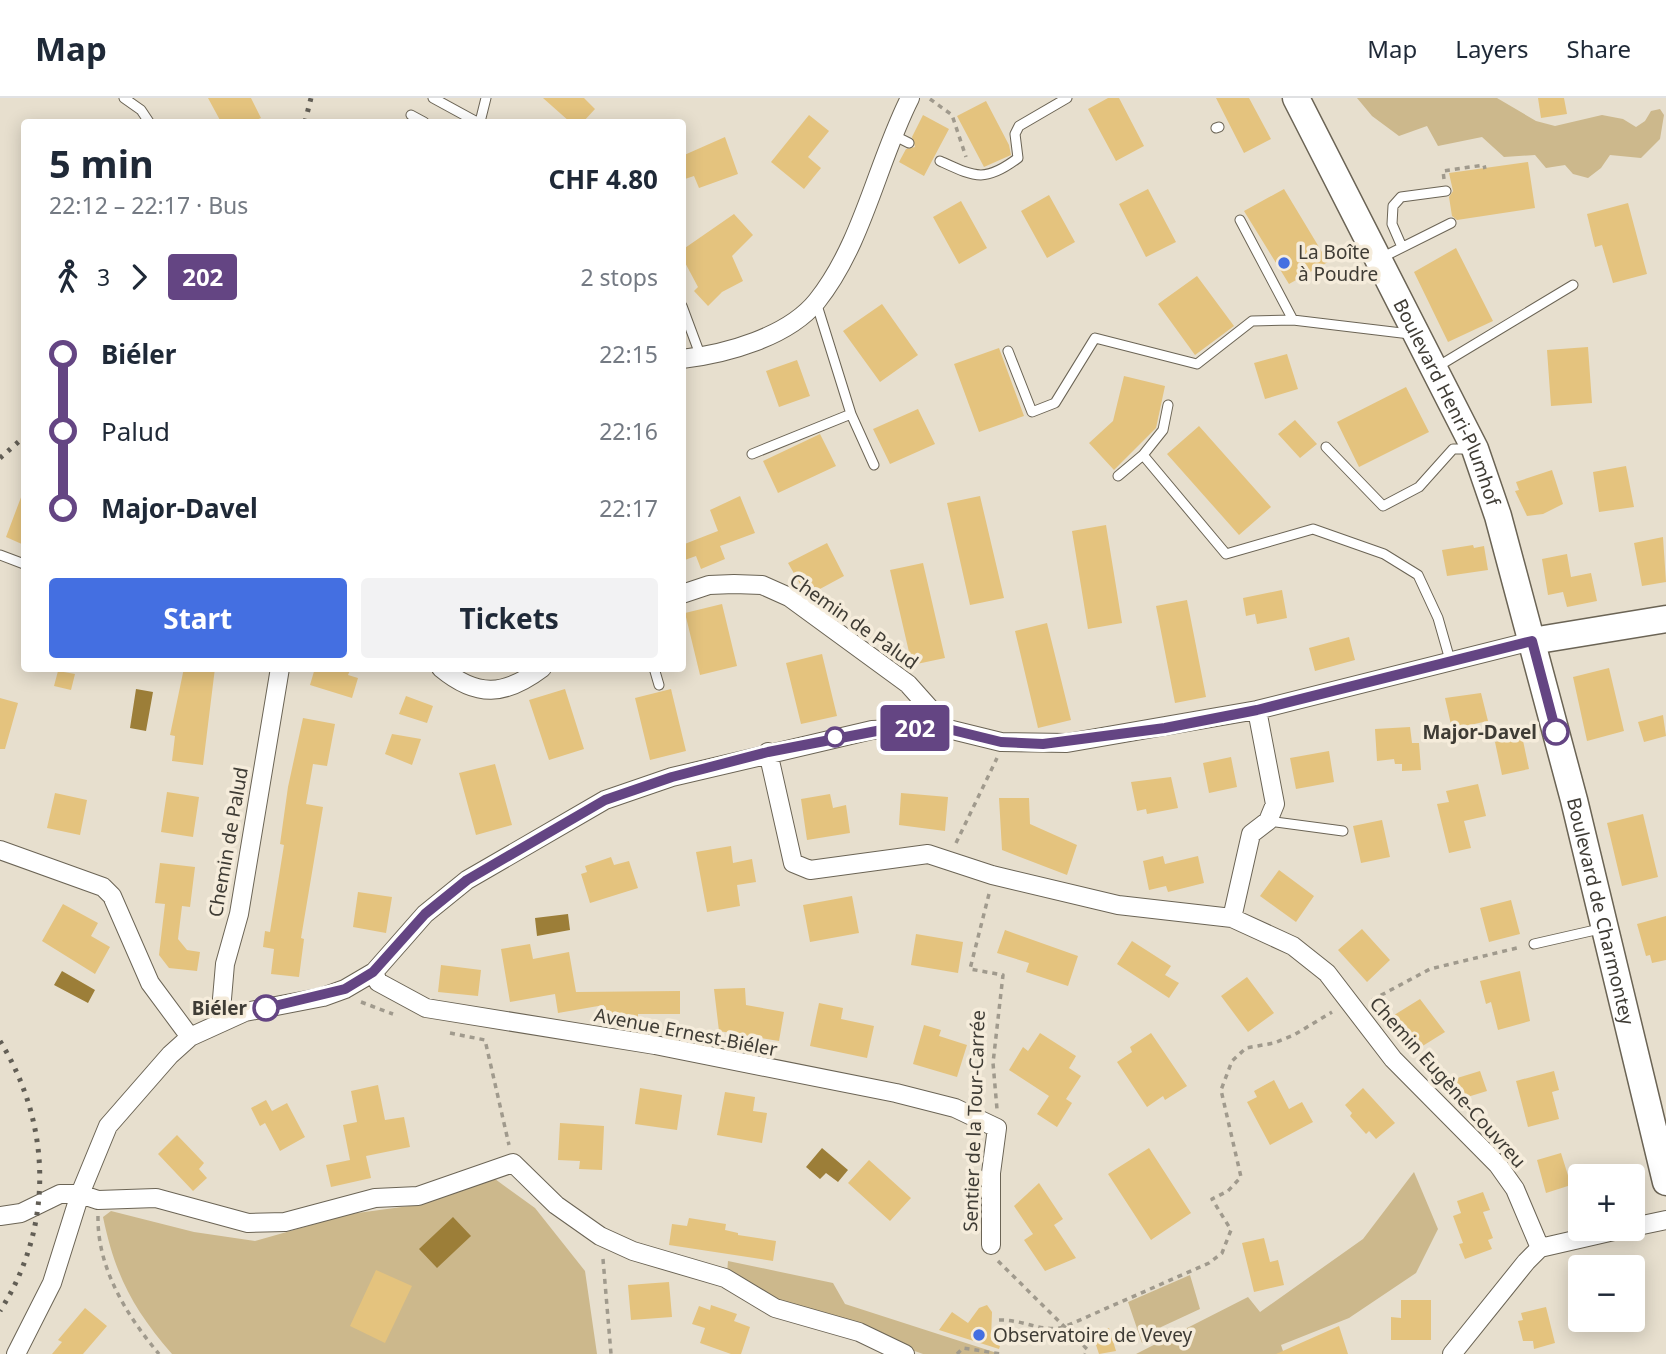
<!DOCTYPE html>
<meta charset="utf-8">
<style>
body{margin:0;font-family:"Noto Sans",sans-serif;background:#f2f2f3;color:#1f2937;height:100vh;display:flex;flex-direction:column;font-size:26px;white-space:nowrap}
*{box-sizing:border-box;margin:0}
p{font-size:23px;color:#747a83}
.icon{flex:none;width:38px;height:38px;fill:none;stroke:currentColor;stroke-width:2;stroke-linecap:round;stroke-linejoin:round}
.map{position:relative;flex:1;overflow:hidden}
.sheet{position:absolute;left:21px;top:21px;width:665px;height:553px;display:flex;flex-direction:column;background:#fff;border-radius:7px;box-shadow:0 4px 18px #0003}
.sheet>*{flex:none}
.badge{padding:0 14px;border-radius:5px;font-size:24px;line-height:46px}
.fabs{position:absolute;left:1568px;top:1066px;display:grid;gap:14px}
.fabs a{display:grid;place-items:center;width:77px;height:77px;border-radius:7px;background:#fff;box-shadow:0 4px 18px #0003;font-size:35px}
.map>.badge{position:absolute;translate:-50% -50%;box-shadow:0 0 0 4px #fff}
.legs{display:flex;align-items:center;gap:10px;height:77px;padding:0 28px;font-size:23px}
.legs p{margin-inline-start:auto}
.overview{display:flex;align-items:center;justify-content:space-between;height:119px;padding:0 28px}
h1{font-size:38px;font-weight:700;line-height:52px}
.button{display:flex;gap:14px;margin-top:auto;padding:14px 28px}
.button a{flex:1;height:80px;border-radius:7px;background:#446fe1;color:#fff;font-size:28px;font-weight:700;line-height:80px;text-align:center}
.button a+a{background:#f2f2f3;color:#1f2937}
ul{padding:0 28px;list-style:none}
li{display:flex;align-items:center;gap:24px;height:77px;font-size:26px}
li i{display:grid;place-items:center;width:10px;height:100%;margin:0 9px;background:currentColor}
li i::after{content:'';width:18px;height:18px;margin:-9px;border:5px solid;border-radius:50%;background:#fff}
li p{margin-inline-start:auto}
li:first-child i{background:linear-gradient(#0000 50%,currentColor 0)}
li:last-child i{background:linear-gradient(currentColor 50%,#0000 0)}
header{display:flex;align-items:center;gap:42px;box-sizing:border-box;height:98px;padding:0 35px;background:#fff;border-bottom:2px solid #e0e1e3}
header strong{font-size:33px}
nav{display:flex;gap:38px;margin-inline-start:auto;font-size:24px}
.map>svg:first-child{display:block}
.green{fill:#ccb88c}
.water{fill:#9c7e38}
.building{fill:#e4c37e}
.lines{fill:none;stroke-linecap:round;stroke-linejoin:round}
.lane-casing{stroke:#6b6455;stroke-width:11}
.street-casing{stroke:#6b6455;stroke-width:20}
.secondary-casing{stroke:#6b6455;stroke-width:29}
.path{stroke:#a09a8d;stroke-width:3.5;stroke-dasharray:5 5;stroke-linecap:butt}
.lane{stroke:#fff;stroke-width:9}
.street{stroke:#fff;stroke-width:18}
.secondary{stroke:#fff;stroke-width:26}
.rail{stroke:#625e55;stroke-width:5;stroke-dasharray:3.5 7;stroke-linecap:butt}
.line-1-casing{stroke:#fff;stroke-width:16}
.line-1{stroke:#644583;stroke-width:10}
.poi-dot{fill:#446fe1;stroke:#f5ecdb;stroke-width:2.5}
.stop-1-dot{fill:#fff;stroke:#644583;stroke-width:3.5}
.labels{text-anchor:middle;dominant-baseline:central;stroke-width:7;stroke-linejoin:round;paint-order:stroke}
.poi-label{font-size:19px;fill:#3f3c35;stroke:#f5ecdb;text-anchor:start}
.street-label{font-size:19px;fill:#3f3c35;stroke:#f5ecdb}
.stop-label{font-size:19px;font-weight:bold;fill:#3f3c35;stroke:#f5ecdb;text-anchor:end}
</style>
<header>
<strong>Map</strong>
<nav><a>Map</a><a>Layers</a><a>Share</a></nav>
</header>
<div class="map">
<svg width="1666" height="1256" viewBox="0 0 1666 1256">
<rect width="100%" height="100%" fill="#e7dfce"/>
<path class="green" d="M1357 0H1497L1536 23 1555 28 1602 17 1623 21 1636 29 1645 23 1651 13 1660 11 1664 17 1660 41 1641 60 1610 57 1601 70 1588 80 1573 76 1565 67 1546 70 1535 57 1504 59 1482 39 1438 48 1427 28 1399 38 1372 18Z
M1414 1074 1438 1131 1416 1175 1349 1220 1281 1247 1284 1256H1136L1248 1199 1260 1214 1363 1141Z
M495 1081 535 1110 585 1173 597 1256H172C133 1211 115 1177 103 1119L111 1113 194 1134 255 1143 350 1116 409 1108Z
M728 1163 833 1185 845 1206 1000 1256H923L780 1205 727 1176Z
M1190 1177 1200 1211 1159 1230 1162 1238 1142 1245 1128 1204Z"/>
<path class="water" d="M136 591 153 594 146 633 130 630Z
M568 816 570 832 537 838 535 820Z
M62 873 95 892 88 905 54 887Z
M822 1050 848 1072 838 1084 826 1075 820 1081 806 1069Z
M453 1119 471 1138 437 1170 419 1151Z"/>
<path class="building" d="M208 0H251L261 20 252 24H221Z
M543 0H584L595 11 583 24H570Z
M1108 0H1119L1144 48 1116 63 1088 11Z
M1216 0H1249L1271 41 1244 55Z
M1538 0H1564L1567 16 1541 20Z
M986 3 1009 47 1011 57 984 69 957 18Z
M809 17 829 33 808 59 821 70 804 91 771 64Z
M923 17 949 31 924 78 899 64 906 51 915 49 912 39Z
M725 39 738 76 699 90 694 78 682 82V58Z
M1528 64 1535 110 1457 122 1452 118 1449 99 1453 93 1449 75Z
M1148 91 1176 144 1146 159 1119 106Z
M1284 91 1328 164 1289 186 1244 113Z
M1049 97 1075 144 1047 160 1021 113Z
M961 103 987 150 959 166 933 119Z
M1628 105 1647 176 1613 185 1602 147 1595 149 1587 116Z
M734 116 753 137 732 158 743 183 722 194 708 208 694 193 698 189 682 159V152Z
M1456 150 1493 223 1448 244 1414 174Z
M1197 178 1234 228 1195 257 1158 206Z
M882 206 918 257 880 284 843 233Z
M1588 249 1592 305 1551 308 1547 252Z
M999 250 1024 318 979 334 954 266Z
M1287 256 1298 291 1265 301 1254 265Z
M797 262 810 298 779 309 766 273Z
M1124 278 1165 288 1156 330 1114 372 1089 345 1113 323Z
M1406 289 1429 334 1359 369 1337 324Z
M918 311 935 346 890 366 873 331Z
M1295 322 1317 346 1300 360 1278 336Z
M1199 328 1271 409 1239 437 1167 356Z
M820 336 836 368 778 395 763 363Z
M1626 368 1634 409 1599 414 1593 374Z
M1552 372 1563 406 1543 416 1527 418 1515 393 1519 392 1516 384Z
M23 394 24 395V447L6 439Z
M740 398 755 435 720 448 725 461 701 471 696 458 682 463V447L718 433 710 412Z
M980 398 1004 500 970 507 947 405Z
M1106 427 1122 525 1088 531 1072 433Z
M1663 439 1666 484 1642 488 1634 445Z
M827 445 844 478 807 498 788 465Z
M1473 447 1474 450 1484 448 1488 472 1447 478 1442 452Z
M1567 456 1571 479 1591 475 1597 503 1567 509 1563 494 1548 497 1542 461Z
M923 465 945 560 912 567 890 472Z
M1282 492 1287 520 1257 526 1255 516 1246 518 1243 500Z
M1187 502 1206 599 1175 605 1156 508Z
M722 506 737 568 700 577 685 515Z
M1047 525 1071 622 1038 630 1015 533Z
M1349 539 1355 562 1315 573 1309 550Z
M822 556 837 618 801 626 786 565Z
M184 570H215L203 667 172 663 175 638 170 637Z
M315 570H351L348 577 358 580 352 600 310 587Z
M1609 570 1624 633 1587 643 1573 579Z
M58 573 75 576 71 592 54 588Z
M565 591 584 651 549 662 529 602Z
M671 591 686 653 650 662 635 600Z
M1481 595 1488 623 1452 631 1445 600Z
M406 598 433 608 427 625 399 616Z
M0 600 18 605 5 651H0Z
M1663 617 1666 638 1644 644 1638 624Z
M303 620 335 626 327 668 313 666 306 706 323 709 301 840 304 841 299 879 271 876 274 851 263 849 265 833 270 834 284 747 280 746 288 689Z
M1410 629 1412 645H1419L1421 672 1402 673V666H1395L1394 661 1377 663 1375 631Z
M392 636 421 641 412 667 385 656Z
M1522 638 1529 671 1502 677 1495 644Z
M1329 653 1334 684 1296 691 1290 660Z
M1231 659 1237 689 1209 695 1203 665Z
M495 666 512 727 476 737 459 675Z
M1171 679 1178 710 1147 716 1146 711 1137 713 1131 684Z
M1478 686 1486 718 1464 723 1471 750 1449 755 1437 706 1449 704 1446 693Z
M167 694 199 699 193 739 161 734Z
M55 695 87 702 80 737 47 730Z
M901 695 948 699 945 733 899 727Z
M830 696 833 710 846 707 850 735 807 742 801 701Z
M999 700H1029L1030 726 1077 747 1067 777 1002 752Z
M1643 716 1658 779 1622 788 1607 725Z
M1382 722 1390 759 1361 765 1353 728Z
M731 748 733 765 752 761 756 784 737 787 740 808 707 814 696 754Z
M1163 758 1165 766 1198 758 1204 785 1168 794 1166 788 1149 792 1143 763Z
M611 759 614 767 629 763 638 790 590 805 581 776 587 774 585 768Z
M160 765 195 769 190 809 182 808 178 841 187 852 200 854 197 873 169 870 159 857 165 806 155 805Z
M1279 772 1314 798 1296 824 1260 798Z
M358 794 392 799 386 835 353 829Z
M852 798 859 835 810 844 803 807Z
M1511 802 1520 836 1489 844 1480 810Z
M63 806 98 825 91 838 110 849 95 876 42 843Z
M1666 818V862L1652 865 1650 857 1646 858 1637 826Z
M1362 831 1390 862 1367 884 1338 852Z
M1005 832 1078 858 1068 888 1026 874 1029 865 997 855Z
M916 836 963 844 958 875 911 867Z
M1132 843 1171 868 1165 877 1179 885 1169 900 1117 866Z
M530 846 533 861 569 854 576 894 680 893V916H638V925L604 924V907L558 915 555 896 510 904 501 851Z
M441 867 481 872 478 898 438 894Z
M1520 873 1530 923 1498 932 1491 904 1486 906 1480 883Z
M1247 879 1274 915 1248 934 1221 898Z
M745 890 746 907 784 914 779 943 719 933 714 891Z
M1420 901 1445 934 1413 954 1391 919Z
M819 905 843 910 841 921 874 928 867 960 810 948Z
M924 927 941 932 939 938 967 947 957 979 913 966Z
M1040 935 1076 958 1069 970 1081 978 1066 1001 1072 1005 1057 1029 1037 1016 1049 998 1009 972 1023 949 1028 953Z
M1151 935 1187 988 1165 1002 1163 998 1147 1009 1117 964 1132 954 1130 949Z
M1480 973 1487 993 1461 1001 1454 981Z
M1554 973 1559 992 1552 994 1559 1021 1528 1029 1516 983Z
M1274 982 1289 1011 1302 1004 1313 1024 1270 1047 1247 1004 1257 999 1254 993Z
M378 987 385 1022 404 1019 410 1049 366 1058 371 1080 331 1089 326 1067 350 1062 343 1027 357 1024 351 993Z
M640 990 682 997 677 1032 635 1026Z
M1363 990 1395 1025 1376 1041 1369 1033 1366 1036 1350 1018 1352 1015 1345 1007Z
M725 994 755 999 753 1013 767 1015 762 1045 717 1037Z
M266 1002 272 1013 287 1005 305 1039 280 1053 265 1025 260 1028 251 1010Z
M560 1025 604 1028 602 1072 579 1071 580 1063 558 1062Z
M177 1037 204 1065 199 1071 207 1080 193 1093 158 1056Z
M1149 1050 1191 1115 1151 1142 1108 1076Z
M1561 1055 1571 1087 1546 1095 1537 1062Z
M869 1062 911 1100 890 1123 848 1085Z
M1039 1085 1063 1121 1054 1127 1076 1160 1045 1173 1024 1142 1033 1136 1014 1108Z
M1483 1094 1490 1112 1483 1114 1493 1140 1488 1142 1492 1151 1465 1161 1459 1146 1463 1145 1453 1118 1461 1115 1457 1103Z
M689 1120 726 1126 725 1132 738 1135V1137L776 1143 773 1163 669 1147 672 1126 687 1128Z
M1264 1140 1270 1164 1278 1162 1284 1187 1254 1194 1242 1145Z
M376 1172 412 1188 385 1245 350 1228Z
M669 1184 672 1219 631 1222 628 1187Z
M1401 1202H1431V1242H1391V1219L1401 1220Z
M711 1207 737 1216 734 1223 750 1229 741 1256H731L700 1245 705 1230 692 1226 699 1208 710 1212Z
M987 1207 992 1214 991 1242 1000 1248 999 1251 939 1232 952 1214 968 1225 979 1210Z
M1546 1209 1555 1245 1534 1251 1533 1243H1523L1518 1223 1523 1222 1521 1215Z
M85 1210 107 1228 83 1256H52L62 1244 58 1242Z
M1339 1228 1348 1256H1276Z
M1109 1230 1116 1253 1099 1256 1092 1235Z"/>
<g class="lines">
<g class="lane-casing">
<path id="lane" d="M124 0 141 12 149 24
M433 0 477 24
M411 17 424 24
M480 24 486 0
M1216 30 1219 29
M893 37 909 45
M940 63C975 79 985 85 1018 60L1015 36 1019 28 1067 0
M1240 122 1293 222 1410 236
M1402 149 1392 126 1393 108 1401 99 1446 93
M1381 160 1451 125
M682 208 701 259
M1008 253 1032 314 1055 305 1095 240 1197 266 1252 223 1293 222
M1437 269 1573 187
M1168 307 1163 332 1143 357 1226 456 1313 431 1384 456 1418 477 1438 520 1450 562
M851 316 874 367
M1326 349 1383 408 1419 389 1453 351H1469
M752 356 851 316 816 204
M1118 378 1143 357
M0 457 24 466
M654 570 659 587
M1268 723 1343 733
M1534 846 1604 830"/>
</g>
<g class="street-casing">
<path id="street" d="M682 261C726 256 788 239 817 203 863 145 877 65 910 0
M682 496 709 487 734 486 762 487 789 499 908 586 933 614 940 629
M441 570C477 600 505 598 542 570
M768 654 793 765 810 772 928 756 992 777 1118 807 1232 820 1293 848 1327 875 1393 961 1498 1067 1515 1091 1540 1150
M0 752 103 789 112 798 150 885 190 939
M1232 820 1251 736 1268 723 1275 706 1257 612
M374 874 378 884 426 910 655 947 896 995 955 1010 997 1030 991 1075V1147
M220 924 225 866 239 816 280 570
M0 1118 21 1115 60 1096H80L98 1102 156 1100 248 1125 285 1124 375 1100 418 1098 513 1065 556 1107 600 1138 633 1153 725 1180 775 1210 859 1234 905 1256
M1633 1129 1666 1122
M16 1256 52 1185 80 1096 108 1028 170 957 190 939 245 914 323 899 345 891 374 874 425 816 467 782 605 702 672 679 872 632 940 629 1001 644 1067 645 1257 612 1532 543
M1452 1256 1526 1164 1540 1150 1627 1130"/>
</g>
<g class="secondary-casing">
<g id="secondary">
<path id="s1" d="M1296 0 1475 351 1498 418 1574 702 1666 1084"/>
<path d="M1532 543 1666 521"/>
</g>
</g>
<path class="path" d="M930 1 952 17 966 59
M1444 81 1443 73 1484 67 1485 71
M956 745 997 660
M989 796 970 871 1003 877 993 965 997 1011
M1372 902 1430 871 1521 849
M361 904 393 916
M450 935 485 942 509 1047
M98 1118C97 1170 127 1218 159 1256
M603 1161 611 1256
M998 1163 1087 1251 1085 1256
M999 1222C1022 1221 1042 1235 1064 1229L1209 1165 1222 1155 1231 1132 1212 1101 1228 1093 1241 1079 1221 992 1232 963 1246 950 1274 945 1294 937 1332 914
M957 1256 963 1250 1001 1256"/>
<use href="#lane" class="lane"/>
<use href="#street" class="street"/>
<use href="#secondary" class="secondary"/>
<path class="rail" d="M305 24 311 0
M0 360 24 339
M0 943C52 1027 54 1129 0 1213"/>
</g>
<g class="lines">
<g class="line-1-casing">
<path id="line-1" d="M266 910 345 891 373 874 425 816 467 782 605 702 672 679 768 654 892 630 940 629 1001 644 1043 646 1165 630 1257 612 1532 543 1556 634"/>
</g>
<use href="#line-1" class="line-1"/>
</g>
<g class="poi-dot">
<circle cx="1284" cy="165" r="7"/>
<circle cx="979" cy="1237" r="7"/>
</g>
<g class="stop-1-dot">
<circle cx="1556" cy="634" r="12"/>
<circle cx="835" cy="639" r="9"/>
<circle cx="266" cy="910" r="12"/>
</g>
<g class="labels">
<g class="poi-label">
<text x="1298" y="154">La Boîte<tspan x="1298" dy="22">à Poudre</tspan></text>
<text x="993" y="1237">Observatoire de Vevey</text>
</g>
<g class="street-label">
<text stroke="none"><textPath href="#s1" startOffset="340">Boulevard Henri-Plumhof</textPath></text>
<text transform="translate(854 523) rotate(35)">Chemin de Palud</text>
<text transform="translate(228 744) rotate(-80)">Chemin de Palud</text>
<text stroke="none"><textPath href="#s1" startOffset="873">Boulevard de Charmontey</textPath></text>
<text transform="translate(686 934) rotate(11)">Avenue Ernest-Biéler</text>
<text transform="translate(1448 984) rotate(48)">Chemin Eugène-Couvreu</text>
<text transform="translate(974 1023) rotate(-88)">Sentier de la Tour-Carrée</text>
</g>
<g class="stop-label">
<text x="1537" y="634">Major-Davel</text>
<text x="247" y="910">Biéler</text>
</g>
</g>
</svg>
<div class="fabs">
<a>+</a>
<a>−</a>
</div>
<b class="badge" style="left:915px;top:630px;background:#644583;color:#fff">202</b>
<section class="sheet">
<div class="overview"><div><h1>5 min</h1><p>22:12 – 22:17 · Bus</p></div><b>CHF 4.80</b></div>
<div class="legs"><svg class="icon" aria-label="walk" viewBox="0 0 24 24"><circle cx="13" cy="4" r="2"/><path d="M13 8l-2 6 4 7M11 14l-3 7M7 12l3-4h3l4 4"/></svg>3<svg class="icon" aria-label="forward" viewBox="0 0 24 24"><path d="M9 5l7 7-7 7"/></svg><b class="badge" style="background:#644583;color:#fff">202</b><p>2 stops</p></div>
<ul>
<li><i style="color:#644583"></i><b>Biéler</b><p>22:15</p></li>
<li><i style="color:#644583"></i><span>Palud</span><p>22:16</p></li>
<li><i style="color:#644583"></i><b>Major-Davel</b><p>22:17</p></li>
</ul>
<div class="button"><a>Start</a><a>Tickets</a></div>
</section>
</div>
